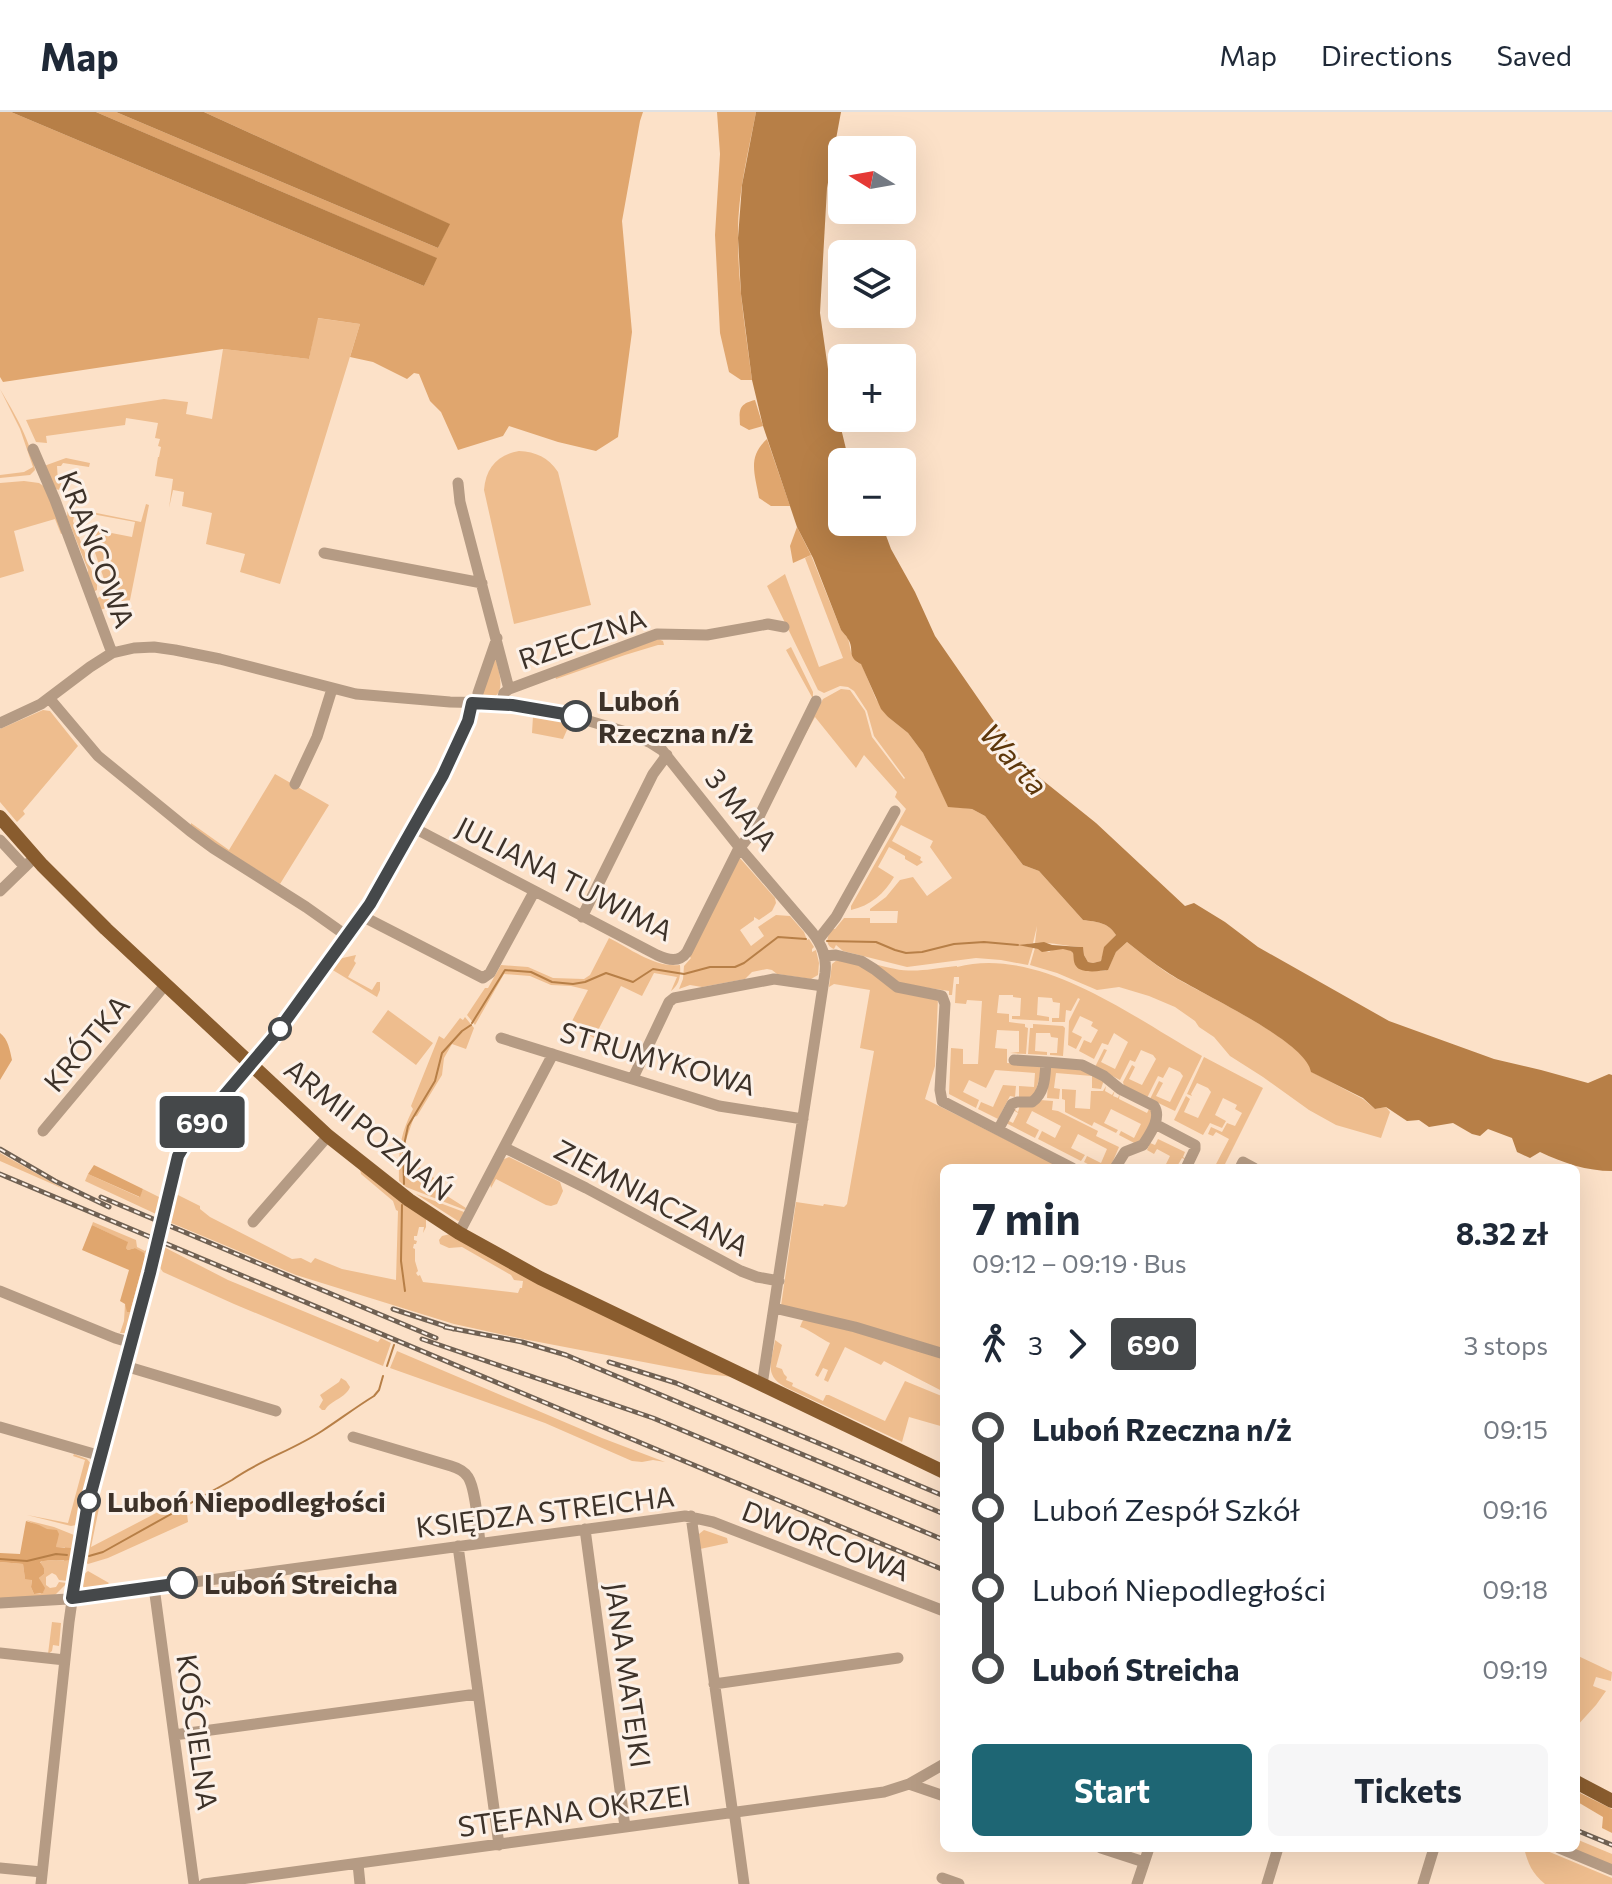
<!DOCTYPE html>
<meta charset="utf-8">
<style>
body{margin:0;font-family:Commissioner,sans-serif;background:#f6f6f7;color:#1f2937;height:100vh;display:flex;flex-direction:column;font-size:30px;white-space:nowrap}
*{box-sizing:border-box;margin:0}
p{font-size:26px;color:#747a83}
.icon{flex:none;width:44px;height:44px;fill:none;stroke:currentColor;stroke-width:2;stroke-linecap:round;stroke-linejoin:round}
.map{position:relative;flex:1;overflow:hidden}
.side{position:absolute;left:940px;top:1052px;width:640px;height:688px;display:flex;flex-direction:column;background:#fff;border-radius:12px;box-shadow:0 8px 32px #0002}
.side>*{flex:none}
.badge{padding:0 16px;border-radius:6px;font-size:28px;line-height:52px}
.needle{width:52px;rotate:281deg}
.controls{position:absolute;left:828px;top:24px;display:grid;gap:16px}
.controls a{display:grid;place-items:center;width:88px;height:88px;border-radius:12px;background:#fff;box-shadow:0 8px 32px #0002;font-size:40px}
.map>.badge{position:absolute;translate:-50% -50%;box-shadow:0 0 0 4px #fff}
.legs{display:flex;align-items:center;gap:12px;height:88px;padding:0 32px;font-size:26px}
.legs p{margin-inline-start:auto}
.head{display:flex;align-items:center;justify-content:space-between;height:136px;padding:0 32px}
h1{font-size:44px;font-weight:700;line-height:60px}
.action{display:flex;gap:16px;margin-top:auto;padding:16px 32px}
.action a{flex:1;height:92px;border-radius:12px;background:#1e6674;color:#fff;font-size:32px;font-weight:700;line-height:92px;text-align:center}
.action a+a{background:#f6f6f7;color:#1f2937}
ul{padding:0 32px;list-style:none}
li{display:flex;align-items:center;gap:28px;height:80px;font-size:30px}
li i{display:grid;place-items:center;width:12px;height:100%;margin:0 10px;background:currentColor}
li i::after{content:'';width:20px;height:20px;margin:-10px;border:6px solid;border-radius:50%;background:#fff}
li p{margin-inline-start:auto}
li:first-child i{background:linear-gradient(#0000 50%,currentColor 0)}
li:last-child i{background:linear-gradient(currentColor 50%,#0000 0)}
header{display:flex;align-items:center;gap:48px;box-sizing:border-box;height:112px;padding:0 40px;background:#fff;border-bottom:2px solid #e0e1e3}
header strong{font-size:38px}
nav{display:flex;gap:44px;margin-inline-start:auto;font-size:28px}
.map>svg:first-child{display:block}
.green{fill:#eebd8e}
.forest{fill:#e0a66e}
.water{fill:#b77f47}
.lines{fill:none;stroke-linecap:round;stroke-linejoin:round}
.stream{stroke:#b77f47;stroke-width:2}
.minor{stroke:#b59b84;stroke-width:11}
.major{stroke:#895c2e;stroke-width:14}
.rail-casing{stroke:#706153;stroke-width:5}
.rail{stroke:#fcf1e8;stroke-width:2;stroke-dasharray:6;stroke-linecap:butt}
.line-1-casing{stroke:#fff;stroke-width:18}
.line-1{stroke:#45484a;stroke-width:12}
.stop-1-dot{fill:#fff;stroke:#45484a;stroke-width:4}
.labels{text-anchor:middle;dominant-baseline:central;stroke-width:6;stroke-linejoin:round;paint-order:stroke}
.street-label{font-size:28px;fill:#3d3229;stroke:#fcf1e8}
.stop-label{font-size:28px;font-weight:bold;fill:#3d3229;stroke:#fcf1e8;text-anchor:start}
.water-label{font-size:30px;font-style:italic;fill:#5d370a;stroke:#fcf1e8}
</style>
<header>
<strong>Map</strong>
<nav><a>Map</a><a>Directions</a><a>Saved</a></nav>
</header>
<div class="map">
<svg width="1612" height="1772" viewBox="0 0 1612 1772">
<rect width="100%" height="100%" fill="#fce1c8"/>
<path class="green" d="M317 206 360 212 280 472 240 460 245 442 206 432 212 401 182 394 184 380 173 378 169 396 173 367 155 364 158 345H159L161 335 158 334 160 327 155 326 158 311 126 306 125 313 46 324 47 331 36 330 26 308 164 287 188 290 186 302 212 307 223 237 309 247Z
M0 277C14 301 32 330 35 358L30 363 0 366V363L24 360 33 355 20 317Z
M519 339C536 340 548 345 558 360L591 493 514 512 484 378C486 356 497 343 519 339Z
M66 346 90 351 89 355 63 351 61 354H57L58 370 61 371 60 378 55 377 44 354Z
M24 369 39 371 45 375 63 421 61 422 55 407 14 419 24 459 0 466V371Z
M73 389 72 396 141 410 146 392 149 393 130 488 100 498 96 487 104 482 106 473 88 420 89 417H91L132 425 135 410 81 400 74 405 73 409 97 473V478L93 480 88 466V458L67 405 68 395Z
M811 443 841 518 848 526 851 540 858 551H861L876 587 888 605 908 621 923 641 948 694 972 697 985 704 1023 753 1039 759 1083 808C1097 810 1108 810 1116 823L1105 835 1101 849 1093 851 1088 850 1084 843 1083 836 1080 835C1065 834 1049 830 1035 831L1037 814 1033 831 1022 833 1033 836 1028 853 1001 848 976 846 907 855 843 839 836 833 834 837C824 833 827 824 832 817H835L844 806H870V811H897L898 799H870V797L886 785 900 768 913 765 927 784 952 766 930 735 933 729 901 713 892 729 921 745 920 748 923 750 917 754 905 747V744L889 735 878 755 894 765C885 781 870 794 851 798V794L906 697 895 685 897 680 864 643 856 656 815 605 805 623 804 622 823 587 841 577 850 578 865 599 872 625 904 667 905 666 874 624 867 599 854 579 848 575 840 574 824 581 818 578 767 474 785 462 819 555 843 546 805 446Z
M658 527 663 529 664 533H658L625 543 556 567 555 564Z
M791 535 813 580V587L786 538Z
M493 547H496C498 558 506 578 494 585 489 587 479 586 474 585L481 582Z
M43 598 50 599 78 634 23 699 25 702 17 710 0 690V617Z
M533 604 570 611 563 627 532 621Z
M275 662 329 693 280 772 220 735 191 714V711L229 738Z
M739 745 775 786 776 791 772 799 759 808 754 805V808L740 818 751 834 764 824 758 815 776 803 790 804 804 820 807 828 809 827 814 835 812 837V840L816 838 819 851 818 863 811 867 777 862 772 858 767 857 752 860 745 867 702 875 690 873 679 877 683 867 684 854 691 846 689 844Z
M609 826C631 837 655 856 680 853 681 864 679 873 671 879L677 865 654 861 642 884 621 874 594 926 570 913 588 878 571 874 551 873 530 864 504 862 475 913 467 903 485 876H488L501 853 528 855 553 866 584 867 590 863Z
M1127 830C1140 840 1153 851 1166 860 1196 880 1305 927 1312 960L1363 987 1375 997 1386 995 1390 1000 1381 1026 1336 1013 1309 998 1263 965 1230 944 1214 925 1199 915 1195 909 1175 895 1149 884 1119 875 1097 878 1057 861 1030 853 1035 836 1049 840C1055 835 1065 836 1072 839L1075 846 1074 849 1087 859H1105L1108 857 1116 840Z
M356 843 354 849 356 851 348 865 372 878 377 870H380V878L377 885 331 857 338 847Z
M837 848 856 852 938 886 935 954 925 987 1063 1056H944V1239L781 1194 796 1090 823 1094 824 1092 844 1095 847 1092 874 939 860 936 870 878 834 872 829 875 832 852Z
M872 851C908 863 922 858 957 854V855C1039 833 1134 906 1202 944L1175 999 1150 987 1159 969 1163 971 1156 984 1170 990 1183 964 1180 960 1169 955 1163 966 1158 964 1147 986 1124 974 1123 970 1132 953 1135 955 1129 967 1142 973 1156 947 1153 943 1141 938 1135 950 1130 948 1120 968 1095 955 1104 937 1107 938 1101 950 1115 957 1128 930 1114 921 1108 933 1102 931 1094 947 1079 939 1084 928 1091 931 1098 918 1091 914 1093 910 1080 904 1072 920 1082 925 1076 937 1068 933 1069 909 1080 887 1078 886 1071 899 1066 898 1065 910H1052V906H1059L1060 891 1053 890 1052 886 1038 885 1037 903 1049 905V909L1012 907V904H1020L1021 886 1013 885V883H999L997 901 1009 902V910L1025 912V915L1028 916 1026 942 1010 941 1019 940V919L997 918 995 936 1007 937V951L1039 953 1042 956 1034 986 1019 985V974L1034 975 1035 961 995 958 986 976 969 968 963 980 979 988 976 996 949 982 951 936 963 937V952H978L982 889 967 888 966 892 955 891 956 872H959V865H954L952 883H949V879L901 872Z
M388 898 433 931 416 953 372 920Z
M465 905 474 916 466 937 452 932 444 946 442 963 417 1004 414 1005 405 1031 407 1046 437 1068 433 1075 466 1096 465 1098 406 1075 399 1069C399 1038 399 1025 413 997L411 994 439 924 444 927 460 906 463 908Z
M1033 912 1063 914 1065 916 1063 944 1050 943V941H1057L1058 926 1051 925 1050 921H1036L1035 939 1047 940V943L1028 942 1030 916H1033Z
M1204 945 1263 976 1223 1056H1214L1229 1027 1216 1020 1213 1024 1208 1022 1211 1015 1222 1020 1227 1011 1235 1014 1242 1001 1235 997 1237 993 1223 986 1215 1003 1226 1009 1222 1016 1210 1011 1203 1023 1174 1008 1186 984 1190 987 1184 1000 1198 1006 1211 980 1208 976 1197 971 1191 982 1192 984 1187 982Z
M1049 955 1081 956 1104 968 1101 977 1092 976V964L1056 961 1054 976 1060 977 1059 987 1047 986Z
M1003 973 1016 974 1015 985 1010 984 998 1007 978 997 981 990 993 995Z
M1106 974 1105 979 1112 983 1115 978 1113 984 1118 986 1120 981 1119 987 1147 1001 1150 995 1155 1003 1138 1033 1119 1023 1121 1019 1134 1026 1141 1012 1111 997 1104 1011 1118 1018 1116 1021 1094 1010 1092 1014 1065 1000V988L1062 987V977L1076 978 1075 996 1090 997 1091 979H1103Z
M1040 988 1053 989 1052 998 1058 999 1098 1019 1096 1024 1119 1035 1110 1056H1095L1084 1050 1087 1044 1101 1051 1107 1037 1078 1022 1071 1036 1085 1043 1081 1049 1038 1027 1042 1019 1055 1026 1061 1014 1032 999 1026 1011 1039 1018 1035 1026 1006 1011 1007 1008 1013 1011 1018 1001 1013 998 1016 996 1015 998 1018 1000 1020 993Z
M1158 1027 1185 1040 1183 1045 1187 1048 1182 1046 1176 1056H1164L1170 1044 1157 1037 1154 1042 1147 1038 1150 1031 1155 1033Z
M0 1041 66 1078 0 1049Z
M509 1045 560 1070 563 1079 557 1092 551 1094 546 1093 496 1067 491 1076 490 1071 502 1048Z
M360 1057 426 1107V1115L423 1121 424 1115H419L417 1124H414V1128L417 1129 416 1132H414L413 1136 415 1137V1149L418 1159 416 1161 418 1164 420 1163 423 1170 518 1181 520 1176H522L523 1169 514 1168 511 1163 462 1135 449 1136 440 1132 439 1128 442 1124 450 1122 735 1265 706 1262 523 1227 454 1212 296 1163 169 1110 170 1106 168 1103 174 1081 200 1094V1097L210 1105 292 1147 301 1146 311 1151 315 1146 342 1157 396 1168 398 1099 396 1098 393 1089 361 1062Z
M88 1062 139 1085 143 1077 161 1086 156 1102 85 1069Z
M416 1082 464 1100 461 1108 458 1109Z
M93 1110 136 1128 137 1135 145 1139 150 1133 128 1216 125 1221H120L124 1209 125 1192 131 1199 145 1143 135 1136 128 1138 126 1136 127 1130 92 1113Z
M162 1134 228 1168 378 1230 381 1226 391 1231 383 1254 234 1192 163 1160 158 1153Z
M804 1207H808L944 1245V1280L884 1249 881 1253 845 1235 828 1270 824 1268 828 1258 823 1256 818 1265 815 1263 830 1231C821 1227 809 1217 800 1215L802 1210Z
M775 1228 782 1233 776 1255 782 1257 784 1262 787 1265 786 1268 793 1271 792 1274 823 1289 826 1283H829L885 1309 905 1269 944 1285V1315L909 1305 902 1330 785 1275C763 1262 772 1250 775 1228Z
M397 1239 602 1326 665 1350 653 1348 642 1350 632 1349 545 1311 390 1256Z
M341 1266 346 1269 350 1275C346 1286 331 1288 325 1298H322L319 1295 323 1288 320 1283 339 1270Z
M74 1342 87 1347 91 1352 76 1413 71 1414 27 1403 68 1411 85 1348 73 1344Z
M185 1386 188 1410 108 1446 88 1452 85 1450 95 1395 99 1396 91 1435Z
M26 1408 54 1415 74 1423 67 1469 59 1468 56 1463 52 1461 46 1465V1473L50 1476 56 1475 59 1470 67 1471 55 1483 0 1487V1450L23 1452 25 1467H32L31 1475 34 1482H40L44 1479 39 1466 44 1462V1456L40 1451 44 1448 64 1449 65 1435H56L57 1427 47 1418Z
M704 1418 727 1426 728 1431 700 1437 699 1422Z
M88 1459 109 1471 105 1475 84 1476 82 1472 83 1463Z
M52 1510 61 1511 59 1534 53 1533 52 1539 48 1542Z
M1576 1543 1612 1560 1611 1569 1596 1565 1593 1574 1606 1579 1596 1593 1576 1615Z
M1576 1727 1612 1742V1754L1569 1736H1576Z
M1524 1736H1540L1612 1766V1772H1545C1532 1761 1528 1752 1524 1736Z"/>
<path class="forest" d="M0 0H11L424 174 436 146 96 0H116L438 136 449 112 204 0H643L640 9 622 109 632 220 618 325 596 339 558 330 509 314 503 324 458 338 441 300 430 289 419 262 414 261 407 267 373 250 350 245 360 212 318 206 309 247 223 237 3 270 0 265Z
M717 0H756C748 42 737 84 738 127 738 174 746 221 752 268H741L729 260 720 221 715 123 720 42Z
M755 288 763 314 749 318 740 313C739 297 739 292 755 288Z
M767 327 790 394H771L759 386C755 362 747 345 767 327Z
M797 415 811 443 793 451 790 434Z
M0 921C8 927 10 938 12 948L0 968Z
M94 1053 143 1077 140 1085 88 1062Z
M92 1113 128 1130 126 1136 128 1138 135 1136 144 1141 145 1145 130 1200H127L125 1192 120 1189 129 1158 82 1138Z
M26 1409 39 1413 47 1417 57 1418 59 1422 56 1435 71 1436 69 1448C60 1450 48 1446 40 1450L44 1456V1462L39 1466 45 1476 43 1481 34 1482 31 1475 32 1468 25 1467 23 1452 0 1450V1441L20 1442Z
M1576 1679 1612 1697V1721L1602 1716 1603 1705 1576 1689Z"/>
<path class="water" d="M11 0H96L437 146 424 174Z
M116 0H204L450 112 438 136Z
M756 0H841L827 76 820 201 830 271 846 337 853 350H842V410H881L891 437 915 480 935 524 1025 654 1096 711 1185 794 1194 791 1225 810 1258 835 1389 909 1494 947 1541 958 1588 971 1609 962 1612 963V1059C1587 1059 1563 1051 1540 1040L1530 1046 1517 1040 1512 1026 1488 1017 1480 1024 1472 1022 1453 1011 1429 1015 1419 1008 1407 1009 1386 995 1375 997 1363 986 1311 960C1306 928 1196 880 1167 860 1153 851 1140 840 1127 830L1116 840 1108 858C1100 859 1081 862 1076 854 1073 850 1074 845 1073 841L1071 839 1063 837 1042 840 1038 837 1018 833 1044 830 1052 833 1080 835H1083L1084 843 1088 850 1093 851 1101 849 1104 835 1116 823C1108 810 1097 810 1083 808L1039 759 1023 753 985 704 972 697 948 695 923 641 908 621 888 605 881 597 861 552C846 545 855 537 848 527 846 523 843 521 841 518L813 446 797 415 763 314 752 268 741 182 738 126 742 73Z"/>
<g class="lines">
<path class="stream" d="M827 829 876 830 895 838 906 841 922 840 954 832 984 830 1018 833
M472 911 505 858 531 860 552 870 573 872 585 870 606 861 633 870 653 857 684 862 710 855H735L744 851 778 825 806 827
M404 1072 403 1038 408 1014 435 969 442 941 462 919 471 913
M402 1093 401 1149 405 1179
M387 1254 394 1233
M89 1444 103 1440 232 1368C260 1348 293 1338 322 1319 339 1308 356 1295 374 1284L379 1278 383 1264
M0 1447 27 1449 56 1442 67 1443"/>
<path class="minor" d="M33 337 55 388 112 541
M458 371 460 390 509 577
M324 441 482 471
M478 581 497 526
M49 586 98 644 190 719 213 736 306 795 347 824
M501 592 504 581 509 577 657 522 707 523 768 512 784 515
M0 611 41 592 90 555 112 541 134 536 154 535 175 538 220 547 356 582 450 590 494 591 569 603 626 620 651 631 662 638 740 736 812 820C822 833 827 845 825 861L762 1273
M295 672 317 625 332 577
M414 716 657 843C668 848 679 851 687 840L738 738 750 723 816 589
M0 728 25 755
M0 779 35 745
M362 804 483 866 490 861 534 780
M582 805 653 662 667 643
M818 828 836 805 895 699
M825 844 836 843 861 849 874 857 897 875 942 884 945 892 940 978 942 989 1072 1056
M501 926 719 994 803 1007
M1014 948 1046 950
M633 966 669 890 674 886 774 867 823 874
M1155 1012 1195 1033V1037L1186 1056
M998 1018 1012 992 1017 990H1032C1045 981 1045 965 1046 950L1082 953 1104 964 1120 977 1154 994C1162 1006 1150 1022 1143 1033L1125 1040 1115 1056
M43 1019 166 872
M505 1036 586 1076 741 1159 757 1165 779 1169
M1240 1056 1243 1050 1254 1056
M253 1110 328 1024
M459 1121 553 942
M0 1179 115 1226 132 1231
M774 1196 855 1215 944 1242
M125 1254 276 1299
M0 1315 101 1344
M353 1325 451 1354C458 1356 464 1359 468 1365 476 1377 478 1415 480 1431
M691 1404 732 1696 735 1706 744 1772
M585 1417 625 1715
M458 1434 499 1733
M154 1475 194 1772
M0 1491 68 1487 685 1404 713 1410 944 1499
M0 1541 65 1548
M714 1572 898 1546
M174 1623 477 1582
M909 1672 944 1684
M1101 1736 1144 1750
M1559 1736 1612 1758
M358 1752 360 1772
M0 1756 42 1760
M942 1766 959 1772
M41 1772 69 1510 82 1419 150 1161 177 1047 187 1029 205 1006 273 926 370 792 414 716 452 644 469 605 472 591
M204 1772 884 1680 909 1672 944 1652
M1137 1772 1149 1736
M1267 1772 1278 1736
M1423 1772 1434 1736"/>
<path class="major" d="M0 705 42 753 106 817 328 1024 409 1088 459 1121 540 1166 944 1360
M1576 1670 1612 1689"/>
<g class="rail-casing">
<path id="rail" d="M0 1037 55 1069 109 1095
M0 1062 944 1458
M101 1085 436 1226
M393 1197 454 1217
M445 1215 522 1230 566 1243 944 1402
M422 1227 653 1306 944 1428
M609 1250 676 1271 944 1384
M1576 1718 1612 1733"/>
</g>
<use href="#rail" class="rail"/>
</g>
<g class="lines">
<g class="line-1-casing">
<path id="line-1" d="M182 1471 72 1486 87 1396 150 1161 178 1044 187 1029 205 1006 273 926 370 792 443 663 468 609 472 591 512 593 576 604"/>
</g>
<use href="#line-1" class="line-1"/>
</g>
<g class="stop-1-dot">
<circle cx="576" cy="604" r="14"/>
<circle cx="280" cy="917" r="10"/>
<circle cx="89" cy="1389" r="10"/>
<circle cx="182" cy="1471" r="14"/>
</g>
<g class="labels">
<g class="street-label">
<text transform="translate(97 437) rotate(69)">KRAŃCOWA</text>
<text transform="translate(582 526) rotate(-19)">RZECZNA</text>
<text transform="translate(742 697) rotate(51)">3 MAJA</text>
<text transform="translate(565 766) rotate(27)">JULIANA TUWIMA</text>
<text transform="translate(86 931) rotate(-50)">KRÓTKA</text>
<text transform="translate(658 946) rotate(16)">STRUMYKOWA</text>
<text transform="translate(369 1017) rotate(39)">ARMII POZNAŃ</text>
<text transform="translate(652 1085) rotate(28)">ZIEMNIACZANA</text>
<text transform="translate(545 1399) rotate(-7)">KSIĘDZA STREICHA</text>
<text transform="translate(826 1428) rotate(21)">DWORCOWA</text>
<text transform="translate(629 1563) rotate(82)">JANA MATEJKI</text>
<text transform="translate(198 1620) rotate(82)">KOŚCIELNA</text>
<text transform="translate(574 1698) rotate(-8)">STEFANA OKRZEI</text>
</g>
<g class="stop-label">
<text x="598" y="588">Luboń<tspan x="598" dy="32">Rzeczna n/ż</tspan></text>
<text x="107" y="1389">Luboń Niepodległości</text>
<text x="204" y="1471">Luboń Streicha</text>
</g>
<g class="water-label">
<text transform="translate(1015 646) rotate(48)">Warta</text>
</g>
</g>
</svg>
<div class="controls">
<a><svg class="needle" viewBox="-14 -14 28 28"><path d="M0-13l5 13h-10z" fill="#e53935"/><path d="M0 13l5-13h-10z" fill="#747a83"/></svg></a>
<a><svg class="icon" aria-label="layers" viewBox="0 0 24 24"><path d="M12 4l9 5-9 5-9-5zM3 14l9 5 9-5"/></svg></a>
<a>+</a>
<a>−</a>
</div>
<b class="badge" style="left:202px;top:1010px;background:#45484a;color:#fff">690</b>
<section class="side">
<div class="head"><div><h1>7 min</h1><p>09:12 – 09:19 · Bus</p></div><b>8.32 zł</b></div>
<div class="legs"><svg class="icon" aria-label="walk" viewBox="0 0 24 24"><circle cx="13" cy="4" r="2"/><path d="M13 8l-2 6 4 7M11 14l-3 7M7 12l3-4h3l4 4"/></svg>3<svg class="icon" aria-label="forward" viewBox="0 0 24 24"><path d="M9 5l7 7-7 7"/></svg><b class="badge" style="background:#45484a;color:#fff">690</b><p>3 stops</p></div>
<ul>
<li><i style="color:#45484a"></i><b>Luboń Rzeczna n/ż</b><p>09:15</p></li>
<li><i style="color:#45484a"></i><span>Luboń Zespół Szkół</span><p>09:16</p></li>
<li><i style="color:#45484a"></i><span>Luboń Niepodległości</span><p>09:18</p></li>
<li><i style="color:#45484a"></i><b>Luboń Streicha</b><p>09:19</p></li>
</ul>
<div class="action"><a>Start</a><a>Tickets</a></div>
</section>
</div>
